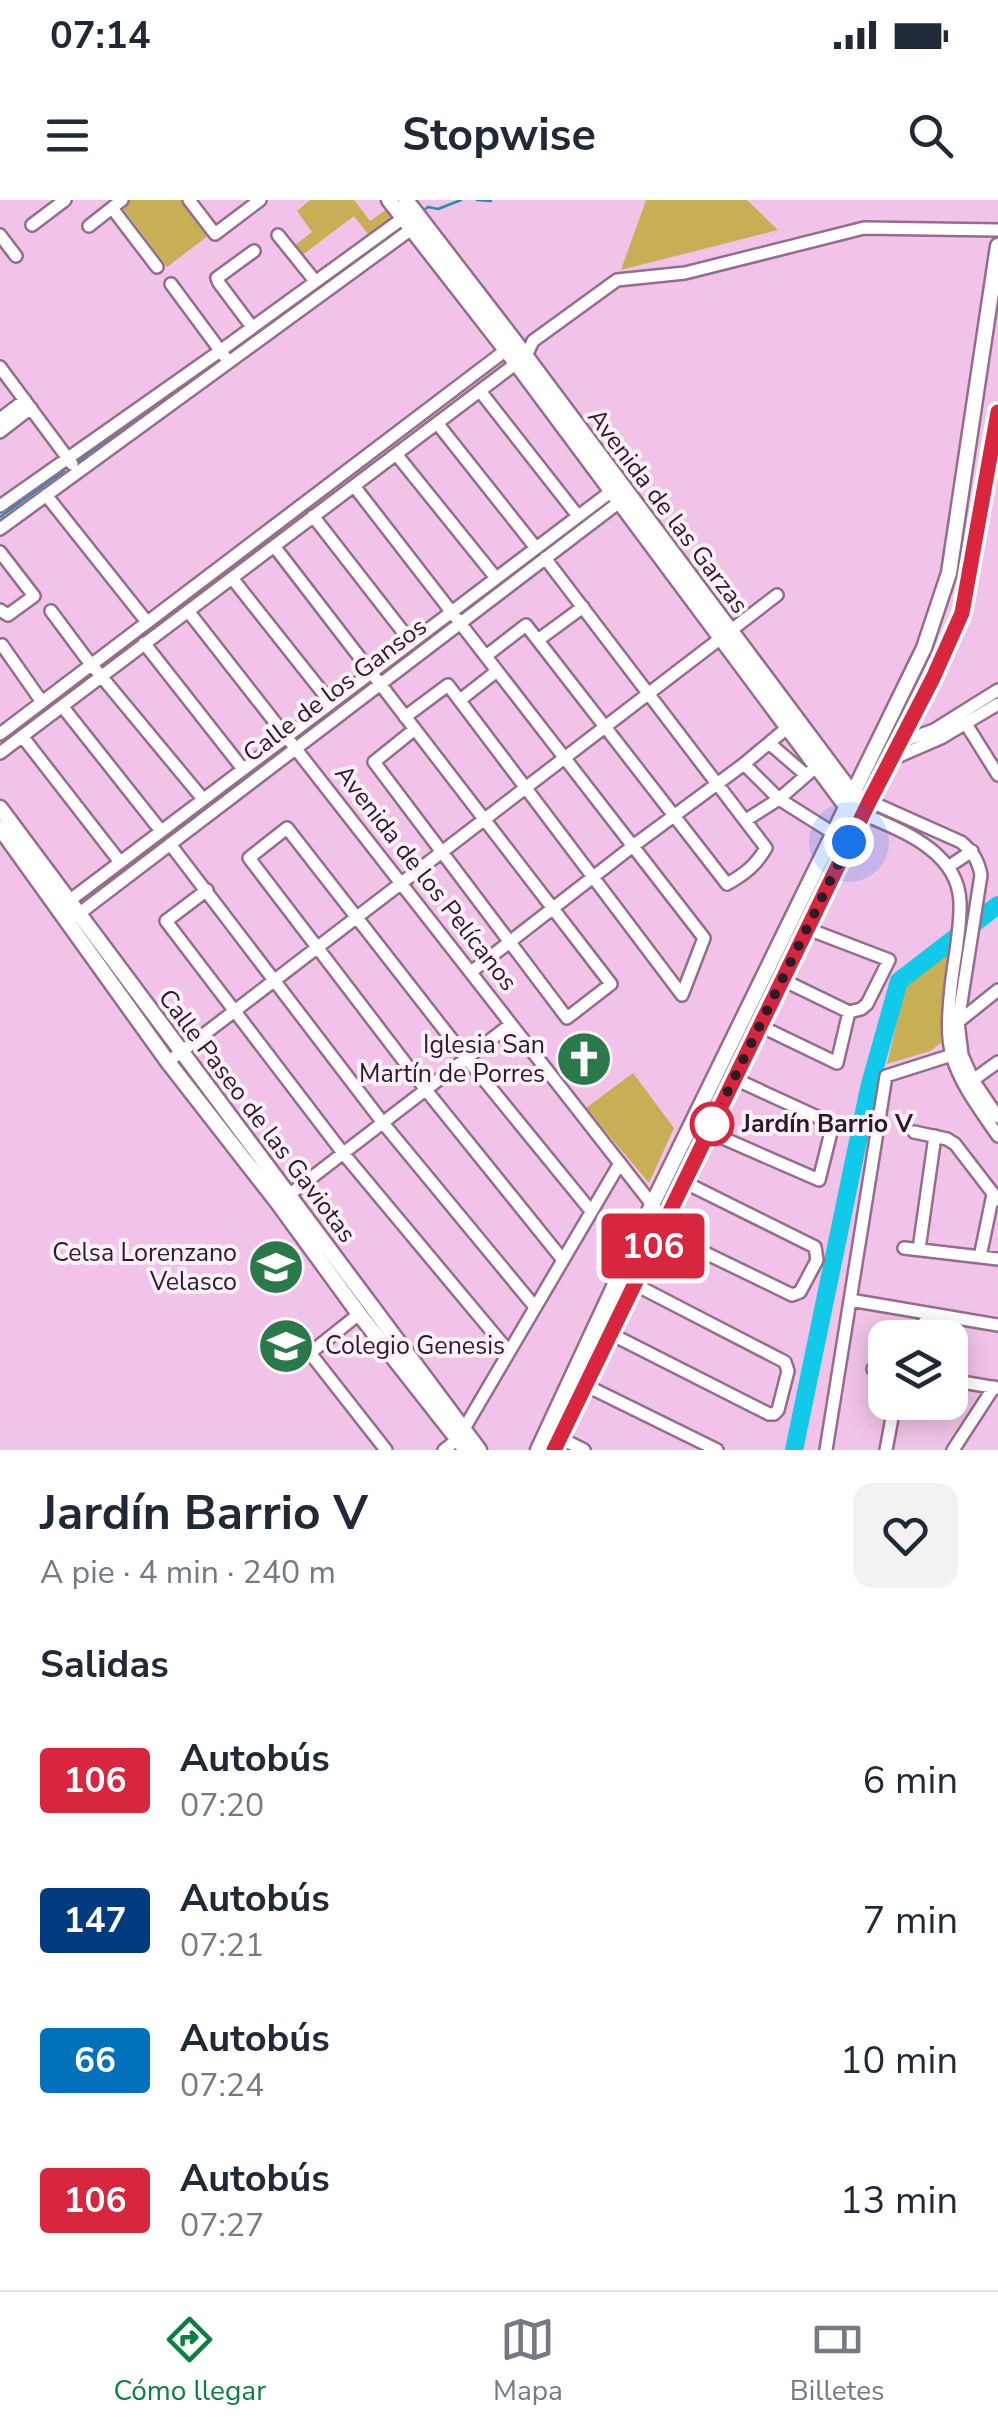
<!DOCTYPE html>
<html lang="es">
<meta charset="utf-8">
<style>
body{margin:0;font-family:"Nunito Sans",sans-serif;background:#f2f2f3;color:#1f2937;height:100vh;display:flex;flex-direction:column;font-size:38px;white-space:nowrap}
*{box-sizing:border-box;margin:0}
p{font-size:32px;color:#747a83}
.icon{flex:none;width:55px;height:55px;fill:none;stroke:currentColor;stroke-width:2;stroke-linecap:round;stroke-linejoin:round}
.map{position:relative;height:1250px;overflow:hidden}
.panel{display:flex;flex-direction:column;background:#fff;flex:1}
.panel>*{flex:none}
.badge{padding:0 20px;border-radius:8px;font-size:35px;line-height:65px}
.buttons{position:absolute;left:868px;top:1120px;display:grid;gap:20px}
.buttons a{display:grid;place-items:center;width:100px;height:100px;border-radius:20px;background:#fff;box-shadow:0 5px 25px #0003;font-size:50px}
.you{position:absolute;width:50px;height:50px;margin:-25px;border:8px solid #fff;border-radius:50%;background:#1a73e8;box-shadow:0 0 0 15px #1a73e833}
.map>.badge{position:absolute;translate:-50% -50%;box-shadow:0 0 0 5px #fff}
h2{padding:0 40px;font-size:38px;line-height:90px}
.round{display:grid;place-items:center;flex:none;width:105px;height:105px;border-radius:20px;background:#f2f2f3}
.overview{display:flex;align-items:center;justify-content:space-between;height:170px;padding:0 40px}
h1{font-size:48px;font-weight:700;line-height:75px}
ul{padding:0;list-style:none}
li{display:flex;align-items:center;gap:30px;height:140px;padding:0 40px}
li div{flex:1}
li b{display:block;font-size:38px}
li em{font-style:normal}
li .badge{min-width:110px;font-weight:700;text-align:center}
.status{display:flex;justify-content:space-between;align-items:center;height:70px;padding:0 50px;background:#fff;direction:ltr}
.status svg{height:28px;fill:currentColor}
header{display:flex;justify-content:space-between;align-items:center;height:130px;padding:0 40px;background:#fff;font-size:45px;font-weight:700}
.tabs{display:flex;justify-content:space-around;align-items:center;height:140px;border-top:2px solid #e0e1e3;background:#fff;font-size:28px;color:#747a83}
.tabs a{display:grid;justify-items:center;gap:5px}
.tabs .selected{color:#0b8043}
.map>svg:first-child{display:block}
.green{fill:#c8af55}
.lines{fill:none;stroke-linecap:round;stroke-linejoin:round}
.stream{stroke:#1994ae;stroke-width:2.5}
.river{stroke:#11c9e8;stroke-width:18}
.minor-casing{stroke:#966c8d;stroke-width:16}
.major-casing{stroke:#966c8d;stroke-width:19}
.minor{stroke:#fff;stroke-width:11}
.major{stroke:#fff;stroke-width:14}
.line-casing{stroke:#fff;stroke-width:22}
.line{stroke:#d7263d;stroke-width:15}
.walk{stroke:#2b1a28;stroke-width:10;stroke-dasharray:0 18}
.stop-dot{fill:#fff;stroke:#d7263d;stroke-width:5}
.labels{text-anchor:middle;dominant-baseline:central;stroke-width:8;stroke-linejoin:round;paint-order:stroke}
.street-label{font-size:25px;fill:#2b1a28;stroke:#fef0fb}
.poi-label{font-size:25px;fill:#2b1a28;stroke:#fef0fb;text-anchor:end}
.stop-label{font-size:25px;font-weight:bold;fill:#2b1a28;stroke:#fef0fb;text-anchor:start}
</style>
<div class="status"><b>07:14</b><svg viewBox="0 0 49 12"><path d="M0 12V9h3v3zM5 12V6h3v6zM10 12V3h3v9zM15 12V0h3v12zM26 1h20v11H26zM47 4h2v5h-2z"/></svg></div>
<header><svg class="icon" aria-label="menu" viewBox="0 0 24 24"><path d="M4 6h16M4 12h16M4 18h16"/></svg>Stopwise<svg class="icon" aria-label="search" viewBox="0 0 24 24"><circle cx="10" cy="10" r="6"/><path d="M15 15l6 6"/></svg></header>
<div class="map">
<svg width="998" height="1250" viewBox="0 0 998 1250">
<rect width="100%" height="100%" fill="#f2c3e8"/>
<path class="green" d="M129 0H183L209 35 167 67 121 6Z
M310 0H354L370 21 389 8 396 18 371 38 354 16 301 56 294 46 312 32 297 11Z
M646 0H747L778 30 621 70Z
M950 747 941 843 930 851 887 864 906 783Z
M633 873 674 928 649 983 586 908Z"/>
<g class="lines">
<path class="stream" d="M477 0 491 1
M424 10 428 7 438 9 461 0
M351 63 400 27
M259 129 278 116
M77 262 217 160
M0 317 64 271"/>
<path class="river" d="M794 1250 869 888 899 781 998 705"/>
<g class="minor-casing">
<path id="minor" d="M189 0 215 34 260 0
M112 8 157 67
M32 25 65 0
M89 26 122 0
M0 35 16 56
M278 35 315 81
M171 84 225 157
M252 127 219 83 217 78 254 51
M0 167 72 264
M480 191 578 316
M0 219 25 200
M437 223 536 348
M0 232 31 208
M396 254 496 378
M354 286 704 738 682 795
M46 295 147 422
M0 306 220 151 406 16
M313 316 411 442
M0 329 417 25
M274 346C386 492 498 638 611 784L567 818 374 562 415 529
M0 352 34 396 8 415 0 410
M232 378 331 503
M51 411 86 458 203 599
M188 411 665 1021
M538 440 583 407
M144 443 243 569
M2 445 42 502
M486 456 526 425 727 684C745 674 756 665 766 648L545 358
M460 500 497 471
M62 506 161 631
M405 517 448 485 682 795
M966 524 998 575
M0 534 510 147
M22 536 120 662
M769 543 806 575
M898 543 934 530 998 490
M0 553 526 156 533 141 617 80 685 73 864 28 998 30
M890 560 941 538 998 504
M744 564 779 599 833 633
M869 601 961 642C973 652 978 660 981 675L958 822 962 855 973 880 998 917
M863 614C902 631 958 651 960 702 961 729 954 759 951 787 949 809 946 833 952 856 961 886 981 911 998 936
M746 620 779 599 817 566
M170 644 383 923 535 1107
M948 667 972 651
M207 690 166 721 343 953 509 1152
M65 704 617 287
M76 716 626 297
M471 772 633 646 744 564 793 523
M783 780 849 812
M958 822 998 790
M760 826 837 863 849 812 861 809 867 804 889 760 808 729
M168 862 777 395
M973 880 998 862
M709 932 819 980 831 932 830 925 824 920 735 879
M914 932 947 939 955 944 998 1000
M285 998 511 824
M660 1031 792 1095 800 1092 817 1060 815 1047 684 982
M904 1048 998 1059
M919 1049 935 936
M980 1057 993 994
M563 1060 426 890 249 658 287 628 467 859 591 1011
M850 1100 998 1125
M359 1114 310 1153 386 1250
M611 1134 769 1214H774L778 1210 788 1171 785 1162 634 1084
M914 1138 929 1115
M873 1169 885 1171
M950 1180 998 1188
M585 1185 717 1250
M560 1238 584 1250
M444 1250 458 1239 620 963
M826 1250 886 876 952 855
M886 1250 895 1202
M953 1250 994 1187"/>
</g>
<g class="major-casing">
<path id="major" d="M389 0 516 163 846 606 853 609
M406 0 516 143 852 593 859 597
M0 608 479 1250
M0 628 168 862 278 1003 359 1114 466 1250
M538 1250 652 1005 924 448 949 373 998 46
M555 1250 863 614 933 478 962 413 998 212"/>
</g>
<use href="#minor" class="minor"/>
<use href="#major" class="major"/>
</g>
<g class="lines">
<g class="line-casing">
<path id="line" d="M554 1250 869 602 933 478 962 413 998 212"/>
</g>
<use href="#line" class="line"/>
<path class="walk" d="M712 924 708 932 849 642"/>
</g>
<defs>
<g id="church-disc" transform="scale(2.875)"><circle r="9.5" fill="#29794a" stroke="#fef0fb"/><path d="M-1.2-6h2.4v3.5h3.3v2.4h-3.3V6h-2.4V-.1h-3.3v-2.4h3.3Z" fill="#fff"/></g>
<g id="school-disc" transform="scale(2.875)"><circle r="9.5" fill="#29794a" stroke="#fef0fb"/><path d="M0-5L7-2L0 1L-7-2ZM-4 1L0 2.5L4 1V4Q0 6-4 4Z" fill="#fff"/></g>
</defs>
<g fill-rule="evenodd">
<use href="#church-disc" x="584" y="859"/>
<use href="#school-disc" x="276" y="1067"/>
<use href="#school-disc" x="286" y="1146"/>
</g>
<circle class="stop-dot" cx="712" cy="924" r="20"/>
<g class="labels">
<g class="street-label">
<text transform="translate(668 311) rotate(53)">Avenida de las Garzas</text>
<text transform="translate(335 490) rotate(-37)">Calle de los Gansos</text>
<text transform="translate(426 678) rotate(52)">Avenida de los Pelícanos</text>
<text transform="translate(257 916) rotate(53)">Calle Paseo de las Gaviotas</text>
</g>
<g class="poi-label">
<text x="545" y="845">Iglesia San<tspan x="545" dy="29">Martín de Porres</tspan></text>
<text x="237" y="1053">Celsa Lorenzano<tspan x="237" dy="29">Velasco</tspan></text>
<text x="325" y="1146" text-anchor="start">Colegio Genesis</text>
</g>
<g class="stop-label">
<text x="742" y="924">Jardín Barrio V</text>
</g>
</g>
</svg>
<div class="buttons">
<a><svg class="icon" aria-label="layers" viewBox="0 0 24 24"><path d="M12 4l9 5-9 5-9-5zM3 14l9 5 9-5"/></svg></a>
</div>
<div class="you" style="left:849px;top:642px"></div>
<b class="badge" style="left:653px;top:1046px;background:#d7263d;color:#fff">106</b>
</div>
<section class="panel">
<div class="overview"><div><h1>Jardín Barrio V</h1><p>A pie · 4 min · 240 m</p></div><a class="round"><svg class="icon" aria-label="heart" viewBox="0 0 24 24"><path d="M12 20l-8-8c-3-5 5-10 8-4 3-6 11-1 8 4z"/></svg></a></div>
<h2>Salidas</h2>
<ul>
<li><span class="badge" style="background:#d7263d;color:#fff">106</span><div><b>Autobús</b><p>07:20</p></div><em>6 min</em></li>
<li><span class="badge" style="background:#003b80;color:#fff">147</span><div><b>Autobús</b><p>07:21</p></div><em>7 min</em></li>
<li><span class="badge" style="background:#0072bc;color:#fff">66</span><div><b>Autobús</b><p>07:24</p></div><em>10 min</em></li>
<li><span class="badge" style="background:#d7263d;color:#fff">106</span><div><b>Autobús</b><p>07:27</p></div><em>13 min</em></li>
</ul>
</section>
<nav class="tabs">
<a class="selected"><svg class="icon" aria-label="directions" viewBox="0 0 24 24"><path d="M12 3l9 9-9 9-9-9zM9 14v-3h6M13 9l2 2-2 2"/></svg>Cómo llegar</a>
<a><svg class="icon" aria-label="map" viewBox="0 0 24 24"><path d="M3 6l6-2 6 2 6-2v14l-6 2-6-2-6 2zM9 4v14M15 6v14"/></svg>Mapa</a>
<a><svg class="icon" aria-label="tickets" viewBox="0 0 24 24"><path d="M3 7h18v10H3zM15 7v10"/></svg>Billetes</a>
</nav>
